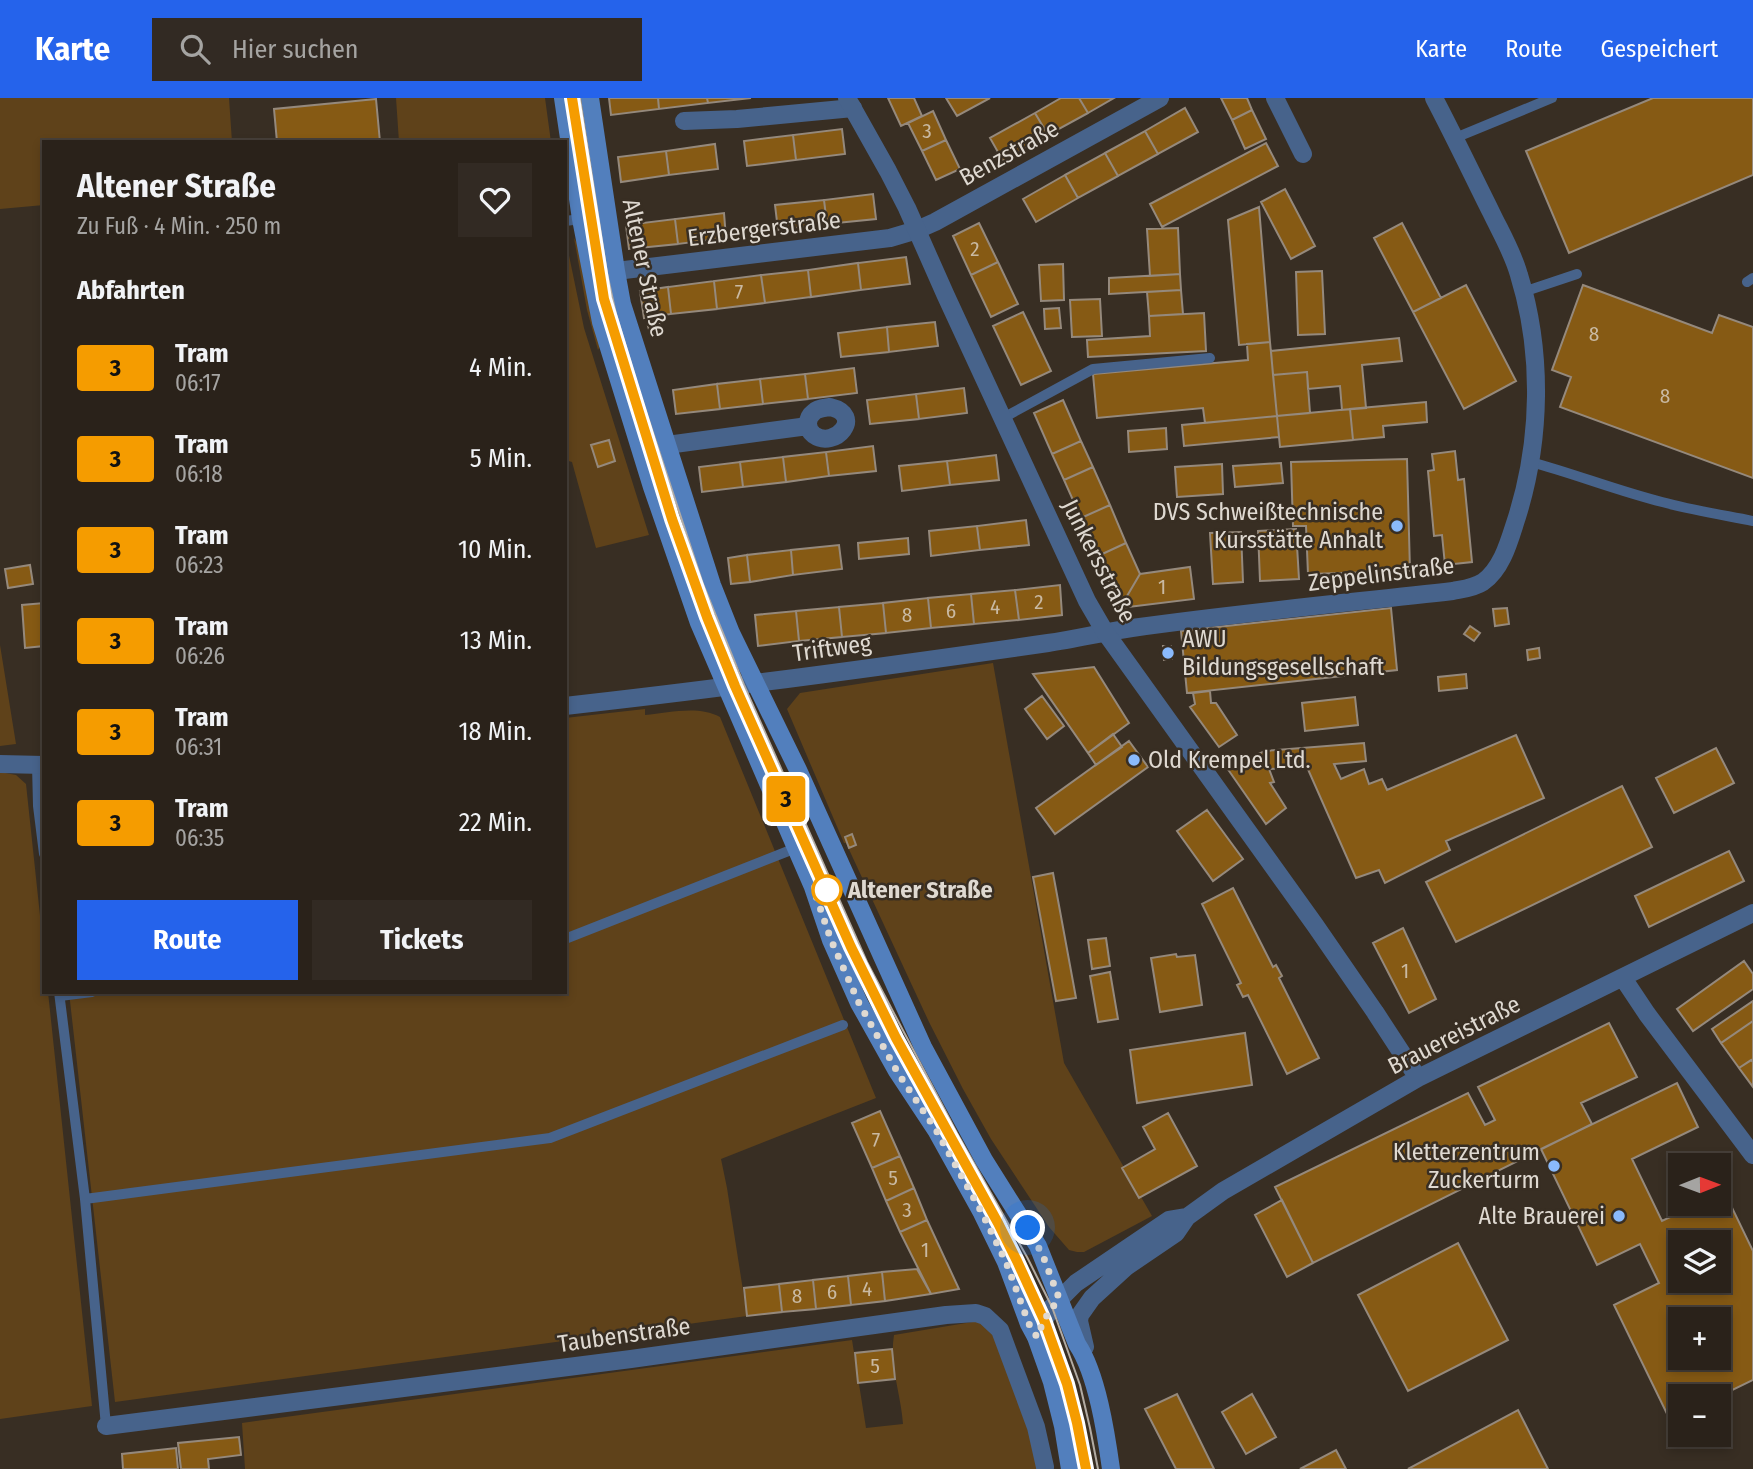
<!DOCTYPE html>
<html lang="de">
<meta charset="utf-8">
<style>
body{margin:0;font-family:"Fira Sans Condensed",sans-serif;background:#322a23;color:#f1f3f6;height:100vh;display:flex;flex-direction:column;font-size:26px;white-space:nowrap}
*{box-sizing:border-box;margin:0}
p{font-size:23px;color:#a5a4a2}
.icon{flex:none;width:38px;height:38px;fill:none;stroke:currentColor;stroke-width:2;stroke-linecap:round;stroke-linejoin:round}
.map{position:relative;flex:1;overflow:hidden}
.details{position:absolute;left:42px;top:42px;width:525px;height:854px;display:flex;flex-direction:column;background:#2a221a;border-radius:0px;box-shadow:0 4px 10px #0003,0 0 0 2px #463f39}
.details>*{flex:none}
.badge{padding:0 14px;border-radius:5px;font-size:24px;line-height:46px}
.needle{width:46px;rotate:89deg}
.buttons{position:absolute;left:1668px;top:1055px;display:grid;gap:14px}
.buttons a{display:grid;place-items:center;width:63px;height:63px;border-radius:0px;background:#2a221a;box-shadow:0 4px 10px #0003,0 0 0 2px #463f39;font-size:35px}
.you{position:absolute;width:35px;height:35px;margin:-18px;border:5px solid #fff;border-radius:50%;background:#1a73e8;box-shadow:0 0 0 10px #1a73e833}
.map>.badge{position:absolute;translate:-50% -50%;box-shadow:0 0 0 4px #fff}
h2{padding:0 35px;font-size:26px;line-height:63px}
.round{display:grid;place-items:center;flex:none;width:74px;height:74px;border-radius:0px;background:#322a23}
.headline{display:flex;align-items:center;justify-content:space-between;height:119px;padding:0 35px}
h1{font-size:33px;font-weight:700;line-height:52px}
.primary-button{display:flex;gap:14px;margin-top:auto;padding:14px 35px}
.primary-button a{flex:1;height:80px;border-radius:0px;background:#2563eb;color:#fff;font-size:28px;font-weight:700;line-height:80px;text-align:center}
.primary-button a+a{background:#322a23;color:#f1f3f6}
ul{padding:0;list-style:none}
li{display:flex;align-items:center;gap:21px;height:91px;padding:0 35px}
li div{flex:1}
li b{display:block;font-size:26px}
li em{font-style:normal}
li .badge{min-width:77px;font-weight:700;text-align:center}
header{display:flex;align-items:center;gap:42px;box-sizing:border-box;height:98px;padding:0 35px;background:#2563eb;color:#fff}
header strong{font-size:33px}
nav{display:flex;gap:38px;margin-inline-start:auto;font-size:24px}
.search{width:490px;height:63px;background:#322a23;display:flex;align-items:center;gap:18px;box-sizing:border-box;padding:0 24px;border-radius:0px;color:#a5a4a2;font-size:26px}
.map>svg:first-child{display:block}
.green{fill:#5f421a}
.building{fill:#865a14;stroke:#95897c;stroke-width:2;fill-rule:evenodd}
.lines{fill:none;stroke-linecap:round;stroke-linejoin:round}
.service{stroke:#47638b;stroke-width:10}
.minor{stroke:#47638b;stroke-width:18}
.tertiary{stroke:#47638b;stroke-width:18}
.secondary{stroke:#527fbd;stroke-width:18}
.tram{stroke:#b2aba3;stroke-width:2}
.line-casing{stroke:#fff;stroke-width:16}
.line{stroke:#f59c00;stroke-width:10}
.walk{stroke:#dfd9d1;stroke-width:7;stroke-dasharray:0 12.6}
.poi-dot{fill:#8abafc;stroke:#382e23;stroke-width:2.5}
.stop-dot{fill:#fff;stroke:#f59c00;stroke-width:3.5}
.labels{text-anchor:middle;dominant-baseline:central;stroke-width:5;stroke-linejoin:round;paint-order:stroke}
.number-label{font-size:21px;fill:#c9b9a2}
.street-label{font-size:24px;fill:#dfd9d1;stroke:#382e23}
.poi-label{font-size:24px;fill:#dfd9d1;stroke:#382e23;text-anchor:end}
.stop-label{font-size:24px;font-weight:bold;fill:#dfd9d1;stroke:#382e23;text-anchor:start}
</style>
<header>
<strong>Karte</strong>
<div class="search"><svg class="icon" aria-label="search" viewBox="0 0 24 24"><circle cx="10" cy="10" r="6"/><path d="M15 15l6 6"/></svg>Hier suchen</div>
<nav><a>Karte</a><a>Route</a><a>Gespeichert</a></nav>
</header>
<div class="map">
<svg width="1753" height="1371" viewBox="0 0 1753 1371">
<rect width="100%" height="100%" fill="#382e23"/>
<path class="green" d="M0 0H229L232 44H44V107L0 111Z
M396 0H545L551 44H399Z
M565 138 584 230 649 437 596 450 572 364 565 362Z
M574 140 579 148 600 248 598 252 587 212Z
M0 547 16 646 0 648Z
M993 565 1064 965 1152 1118 1084 1154H1077L1069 1152 1049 1129 991 1041 963 991 929 924 846 745H844L787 611 800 595Z
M645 611V617C669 615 698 607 720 619L876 1000 721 1061 727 1090 747 1218 115 1304 69 894H565V620Z
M0 674 16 677 26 686 44 855V894H48L92 1308 0 1321Z
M978 1223 993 1234 1025 1314 1038 1371H245L242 1325 852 1242 866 1330 903 1326C901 1296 889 1267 894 1237Z"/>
<path class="building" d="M609 0H658L659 11 611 17Z
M658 0H707L708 5 659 11Z
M707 0H751L708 5Z
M888 0H914L922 18 901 28Z
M946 0H990L957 18Z
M1061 0H1079L1088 15 1048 37 1035 15Z
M1079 0H1114L1088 15Z
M1221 0H1247L1252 12 1232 22Z
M1653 0H1753V77L1569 155 1526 53Z
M376 1 380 44H277L274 11Z
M1185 10 1198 34 1158 56 1145 33Z
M1252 12 1266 41 1245 51 1232 22Z
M933 13 946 42 922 53 908 25Z
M1035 15 1048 37 1003 63 990 40Z
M842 31 845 56 796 62 793 37Z
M1145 33 1158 56 1118 78 1105 55Z
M793 37 796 62 747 68 744 43Z
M946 42 960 71 936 82 922 53Z
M1266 45 1278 68 1162 129 1150 106Z
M715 46 718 71 669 77 666 53Z
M666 53 669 77 621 84 618 59Z
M1105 55 1118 78 1078 100 1065 77Z
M1065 77 1078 100 1036 124 1023 101Z
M1285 91 1315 148 1291 161 1261 104Z
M873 96 876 121 827 126 824 102Z
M824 102 827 126 778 132 775 107Z
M1259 109 1270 244 1239 247 1228 122Z
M724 115 726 140 678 146 675 121Z
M675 121 678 146 629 151 626 127Z
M979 125 998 164 971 177 953 138Z
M1402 125 1441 200 1413 214 1374 140Z
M1178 130 1180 176 1150 178 1147 131Z
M906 159 910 186 861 192 858 165Z
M998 164 1018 206 991 219 971 177Z
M858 165 861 192 811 199 808 172Z
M1063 166 1064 202 1041 203 1039 167Z
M808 172 811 199 765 205 761 177Z
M1322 173 1325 236 1298 237 1296 174Z
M1180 176 1181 192 1109 196V180Z
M761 177 765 205 717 211 714 183Z
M714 183 717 211 671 216 668 189Z
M1466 187 1516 283 1464 311 1413 214Z
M1583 187 1712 235 1719 217 1753 229V380L1560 309 1571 279 1552 272Z
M668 189 671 216 644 220 640 193Z
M1181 192 1183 216 1149 218 1147 194Z
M1100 201 1102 238 1072 239 1070 202Z
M1059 210 1061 230 1045 231 1044 211Z
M1023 214 1051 273 1021 287 993 228Z
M1204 215 1206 253 1088 259 1087 242 1150 238 1149 218Z
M659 224 661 232 650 235 648 228Z
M935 224 938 248 889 254 887 229Z
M887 229 889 254 841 259 838 235Z
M1399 240 1402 263 1362 267 1366 310 1342 312 1340 288 1308 291 1307 274 1273 277 1271 253Z
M1270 244 1277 318 1205 325 1203 310 1097 320 1093 276 1248 262 1247 246Z
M854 270 857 295 808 301 805 276Z
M1307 274 1310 315 1277 318 1273 277Z
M805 276 808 301 763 306 760 281Z
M760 281 763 306 720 311 717 286Z
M717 286 720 311 676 316 673 292Z
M964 290 967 315 919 321 916 296Z
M916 296 919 321 870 326 867 302Z
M1063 302 1081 343 1052 356 1034 315Z
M1426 304 1427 324 1383 328 1384 339 1353 342 1350 311Z
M1350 311 1353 342 1280 349 1277 318Z
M1277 318 1279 339 1184 348 1182 327Z
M1166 330 1167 351 1129 354 1128 333Z
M609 342 615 363 598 369 591 347Z
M1081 343 1093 369 1064 382 1052 356Z
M873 348 876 373 829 378 826 354Z
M1455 353 1458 382 1464 381 1472 464 1445 467 1442 437 1434 438 1428 373 1434 372 1432 356Z
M826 354 829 378 786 384 783 359Z
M996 357 999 382 950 387 947 363Z
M783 359 786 384 743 389 740 364Z
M1407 361 1410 473 1308 476 1306 428H1293L1291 364Z
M947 363 950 387 902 393 899 368Z
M740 364 743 389 702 394 699 369Z
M1281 365 1283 385 1235 389 1233 368Z
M1222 366 1223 396 1177 399 1175 369Z
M1093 369 1110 407 1081 420 1064 382Z
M1110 407 1126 445 1098 458 1081 420Z
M1026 422 1029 447 980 452 977 428Z
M977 428 980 452 931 458 929 433Z
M1296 431 1299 481 1260 483 1258 433Z
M1241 434 1243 484 1213 486 1210 435Z
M908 440 909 456 859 461 858 445Z
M1126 445 1140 476 1120 510 1098 458Z
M839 447 842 471 793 477 791 452Z
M791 452 793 477 750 484 747 457Z
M747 457 750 484 731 486 728 460Z
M30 467 33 486 8 490 5 471Z
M1190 469 1194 501 1120 510 1140 476Z
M1060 487 1062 517 1019 522 1015 492Z
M1015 492 1019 522 974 526 971 496Z
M971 496 974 526 931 530 928 500Z
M928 500 931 530 886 535 883 505Z
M44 505V548L25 550 22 507Z
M883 505 886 535 842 539 839 509Z
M839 509 842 539 799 543 796 513Z
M1391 510 1397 572 1187 595 1181 533Z
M1507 510 1509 526 1495 528 1493 511Z
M796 513 799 543 758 548 755 517Z
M1470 528 1480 535 1474 543 1464 536Z
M1163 548H1171L1172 561 1164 562Z
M1539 550 1540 560 1528 562 1527 552Z
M1094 569 1129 625 1088 655 1033 576Z
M1466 576 1467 590 1439 593 1438 579Z
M1210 593 1211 605H1216L1237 637 1219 649 1190 609 1195 606 1193 595Z
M1042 598 1064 628 1047 641 1025 611Z
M1355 599 1358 627 1305 633 1302 605Z
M1113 636 1122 649 1096 667 1088 655Z
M1516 637 1544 700 1446 743 1450 752 1385 785 1379 772 1356 780 1307 669 1269 671 1274 684 1270 685 1286 710 1266 726 1227 670 1265 653 1364 645 1366 663 1334 666 1341 681 1364 671 1369 686 1382 681 1387 692Z
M1129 643 1148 669 1055 736 1036 710Z
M1716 650 1734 685 1674 715 1656 680Z
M1622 688 1652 749 1456 844 1426 784Z
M1207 712 1243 761 1213 783 1177 733Z
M852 736 856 747 849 750 845 739Z
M1729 753 1744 783 1649 829 1635 798Z
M1053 775 1076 900 1056 903 1033 779Z
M1233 790 1273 869 1276 867 1282 878 1279 880 1319 960 1287 976 1248 897 1243 899 1237 887 1241 885 1202 806Z
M1403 830 1436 901 1409 915 1373 845Z
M1106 840 1110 868 1092 871 1088 842Z
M1176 856 1177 859 1195 857 1202 907 1160 914 1151 860Z
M1744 863 1753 876V891L1693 933 1677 911Z
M1110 874 1118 921 1098 924 1090 878Z
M1753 903V923L1721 945 1712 931Z
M1753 923V961L1739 970 1721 945Z
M1609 925 1637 979 1581 1005 1592 1026 1313 1165 1275 1089 1468 995 1485 1027 1495 1022 1478 989Z
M1245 935 1252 987 1137 1005 1130 952Z
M1751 962 1753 964V989L1739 970Z
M1677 985 1698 1029 1632 1061 1662 1123 1698 1106H1718V1096L1724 1093 1753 1153V1282L1718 1299 1680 1298V1318L1670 1322 1614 1207 1659 1185 1640 1146 1597 1167 1541 1051ZM1680 1144H1718V1183H1680ZM1680 1222H1718V1260H1680Z
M880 1013 900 1058 872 1070 852 1025Z
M1168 1015 1197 1068 1139 1100 1122 1070 1155 1051 1143 1029Z
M900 1058 914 1090 886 1103 872 1070Z
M914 1090 927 1122 900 1134 886 1103Z
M1282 1102 1313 1165 1287 1179 1255 1117Z
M927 1122 959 1191 931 1196 900 1134Z
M1458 1145 1508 1242 1408 1293 1358 1197Z
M917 1171 931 1196 885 1203 882 1174Z
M882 1174 885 1203 851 1207 848 1178Z
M848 1178 851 1207 816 1211 813 1182Z
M813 1182 816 1211 782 1214 779 1186Z
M779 1186 782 1214 747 1218 744 1190Z
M892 1251 895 1281 858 1285 855 1255Z
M1177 1296 1214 1371H1176L1145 1311Z
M1252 1296 1276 1339 1246 1356 1222 1314Z
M1518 1312 1548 1371H1408Z
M239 1339 241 1357 208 1361 209 1371H181L178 1345Z
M176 1350 178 1371H123L122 1356Z
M1336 1352 1346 1371H1300Z"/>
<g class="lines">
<path class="service" d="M1455 40 1552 0
M565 123 581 121
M1747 184 1753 180
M1523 194 1577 176
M1003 320 1093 271 1210 260
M1531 364C1575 376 1618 393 1662 404 1692 412 1723 417 1753 423
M37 667 38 708 44 756
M565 841 796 750
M59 894 85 1101 106 1328
M60 898 92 894
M85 1101 550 1040 843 927"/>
<path class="minor" d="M1275 0 1303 56
M684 23 737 21 853 10
M616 173 890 140 917 132 935 124 1160 0
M830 309C865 317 835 352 814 337 806 331 806 320 814 314 818 310 824 310 830 309Z
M667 347 808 328
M565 608C727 590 888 568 1048 545 1076 541 1104 534 1132 530 1238 515 1346 505 1453 493 1463 491 1474 490 1483 484 1503 470 1510 440 1517 419 1541 342 1543 255 1519 177 1513 155 1501 135 1491 114 1472 76 1454 38 1434 0
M0 666 44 667
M106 1328 631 1261 946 1217 976 1215 985 1218 1000 1232 1036 1329 1045 1369"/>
<path class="tertiary" d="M847 0 888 73 907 110 946 198 1087 503 1105 534 1315 827 1375 914 1418 980
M1623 880 1647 916 1753 1057
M1036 1239 1044 1222 1052 1209 1076 1185 1169 1122 1187 1119
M1085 1249 1079 1223 1080 1217 1092 1200 1126 1169 1176 1135 1187 1119 1223 1093 1418 980 1753 815"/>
<path class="secondary" d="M563 0 581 121 601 224 652 389 699 525 796 750 813 789 831 842 859 905 897 973 936 1032 982 1115 1006 1164 1029 1226 1036 1239 1052 1284 1063 1328 1070 1371
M590 0 616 173 622 206 712 487 731 535 798 672 923 949 984 1062 1038 1148 1077 1246C1097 1276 1106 1335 1111 1371"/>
<path class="tram" d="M580 0 607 175 616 216 639 292 703 486 744 587 867 864 957 1035 1027 1159 1052 1209 1080 1287 1090 1330 1098 1371
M1004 1138C1042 1211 1074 1288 1086 1371"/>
</g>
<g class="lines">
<g class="line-casing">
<path id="line" d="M572 0 604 201 672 421 707 519 735 588 851 849 896 940 998 1125 1017 1163 1044 1222 1067 1286 1077 1325 1086 1371"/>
</g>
<use href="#line" class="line"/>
<path class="walk" d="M827 792 813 789 831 842 859 905 898 975 936 1032 982 1115 1006 1164 1029 1226 1037 1239 1044 1222 1059 1200 1043 1158 1028 1130"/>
</g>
<g class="poi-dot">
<circle cx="1397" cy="428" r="7"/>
<circle cx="1168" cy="555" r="7"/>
<circle cx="1134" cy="662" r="7"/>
<circle cx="1554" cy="1068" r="7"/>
<circle cx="1619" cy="1118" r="7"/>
</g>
<circle class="stop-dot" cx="827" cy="792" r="14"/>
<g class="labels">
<g class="number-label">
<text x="927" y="33">3</text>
<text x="975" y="151">2</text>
<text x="739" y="194">7</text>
<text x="1594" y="236">8</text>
<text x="1665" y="298">8</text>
<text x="1162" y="489">1</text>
<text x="1039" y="504">2</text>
<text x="995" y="509">4</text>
<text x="951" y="513">6</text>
<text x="907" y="517">8</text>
<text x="1405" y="873">1</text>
<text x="876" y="1042">7</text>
<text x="893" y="1080">5</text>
<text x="907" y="1112">3</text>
<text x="925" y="1152">1</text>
<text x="867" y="1191">4</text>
<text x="832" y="1194">6</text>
<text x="797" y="1198">8</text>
<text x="875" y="1268">5</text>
</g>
<g class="street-label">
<text transform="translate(1009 55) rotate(-29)">Benzstraße</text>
<text transform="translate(764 131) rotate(-7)">Erzbergerstraße</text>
<text transform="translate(645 170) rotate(78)">Altener Straße</text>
<text transform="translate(1099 463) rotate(63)">Junkersstraße</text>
<text transform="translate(1381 476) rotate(-7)">Zeppelinstraße</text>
<text transform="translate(832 550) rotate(-8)">Triftweg</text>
<text transform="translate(1454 937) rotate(-27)">Brauereistraße</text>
<text transform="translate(624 1237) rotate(-8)">Taubenstraße</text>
</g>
<g class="poi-label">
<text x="1383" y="414">DVS Schweißtechnische<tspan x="1383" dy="28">Kursstätte Anhalt</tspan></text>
<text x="1182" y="541" text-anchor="start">AWU<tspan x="1182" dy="28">Bildungsgesellschaft</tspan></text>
<text x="1148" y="662" text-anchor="start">Old Krempel Ltd.</text>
<text x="1540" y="1054">Kletterzentrum<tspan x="1540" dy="28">Zuckerturm</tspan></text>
<text x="1605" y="1118">Alte Brauerei</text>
</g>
<g class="stop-label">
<text x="848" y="792">Altener Straße</text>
</g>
</g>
</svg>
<div class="buttons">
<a><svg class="needle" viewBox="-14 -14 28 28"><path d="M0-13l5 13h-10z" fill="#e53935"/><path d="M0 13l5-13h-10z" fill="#a5a4a2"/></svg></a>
<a><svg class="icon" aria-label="layers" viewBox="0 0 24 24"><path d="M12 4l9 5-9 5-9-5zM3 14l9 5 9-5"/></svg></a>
<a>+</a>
<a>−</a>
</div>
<div class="you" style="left:1028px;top:1130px"></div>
<b class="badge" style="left:786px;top:701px;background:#f59c00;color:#111">3</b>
<section class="details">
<div class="headline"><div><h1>Altener Straße</h1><p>Zu Fuß · 4 Min. · 250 m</p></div><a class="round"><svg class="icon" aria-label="heart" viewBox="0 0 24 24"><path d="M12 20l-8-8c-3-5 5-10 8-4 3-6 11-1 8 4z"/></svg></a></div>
<h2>Abfahrten</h2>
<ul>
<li><span class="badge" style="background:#f59c00;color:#111">3</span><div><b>Tram</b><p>06:17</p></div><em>4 Min.</em></li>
<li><span class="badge" style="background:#f59c00;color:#111">3</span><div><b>Tram</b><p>06:18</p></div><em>5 Min.</em></li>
<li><span class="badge" style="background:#f59c00;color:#111">3</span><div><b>Tram</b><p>06:23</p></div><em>10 Min.</em></li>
<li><span class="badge" style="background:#f59c00;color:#111">3</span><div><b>Tram</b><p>06:26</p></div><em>13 Min.</em></li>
<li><span class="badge" style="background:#f59c00;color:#111">3</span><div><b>Tram</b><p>06:31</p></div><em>18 Min.</em></li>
<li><span class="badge" style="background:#f59c00;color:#111">3</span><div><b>Tram</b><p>06:35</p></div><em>22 Min.</em></li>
</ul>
<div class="primary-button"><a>Route</a><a>Tickets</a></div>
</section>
</div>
